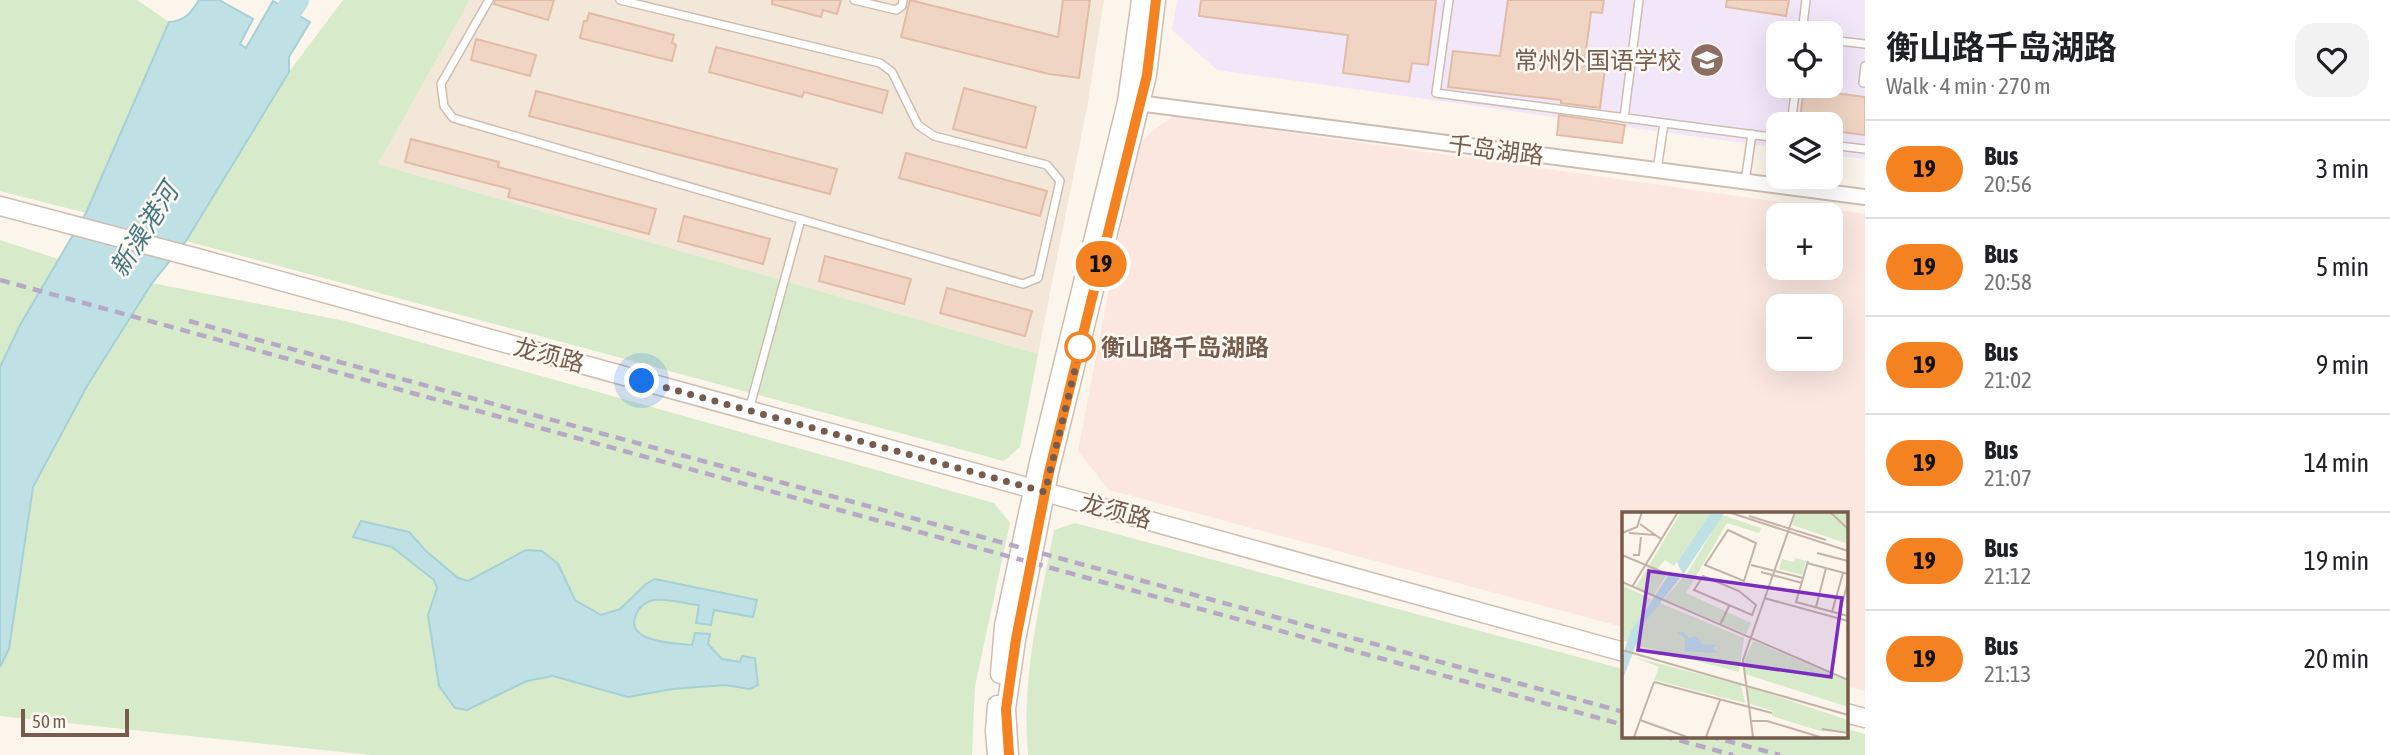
<!DOCTYPE html>
<meta charset="utf-8">
<style>
body{margin:0;font-family:"Asap Condensed","Noto Sans SC",sans-serif;background:#f2f2f2;color:#202124;height:100vh;display:flex;flex-direction:column;font-size:26px;white-space:nowrap}
*{box-sizing:border-box;margin:0}
p{font-size:23px;color:#757577}
.icon{flex:none;width:38px;height:38px;fill:none;stroke:currentColor;stroke-width:2;stroke-linecap:round;stroke-linejoin:round}
.map{position:relative;flex:1;overflow:hidden}
.sheet{display:flex;flex-direction:column;background:#fff;width:525px}
.sheet>*{flex:none}
.badge{padding:0 14px;border-radius:23px;font-size:24px;line-height:46px}
.controls{position:absolute;left:1766px;top:21px;display:grid;gap:14px}
.controls a{display:grid;place-items:center;width:77px;height:77px;border-radius:14px;background:#fff;box-shadow:0 7px 28px #0002;font-size:35px}
.scale{position:absolute;left:21px;bottom:18px;width:108px;box-sizing:border-box;padding-left:7px;border:4px solid #775c4e;border-top:0;font-size:19px;line-height:24px;white-space:nowrap;color:#775c4e;-webkit-text-stroke:5px #fef9f2;paint-order:stroke}
.you{position:absolute;width:35px;height:35px;margin:-18px;border:5px solid #fff;border-radius:50%;background:#1a73e8;box-shadow:0 0 0 10px #1a73e833}
.map>.badge{position:absolute;translate:-50% -50%;box-shadow:0 0 0 4px #fff}
.round{display:grid;place-items:center;flex:none;width:74px;height:74px;border-radius:21px;background:#f2f2f2}
.head{display:flex;align-items:center;justify-content:space-between;height:119px;padding:0 21px}
h1{font-size:33px;font-weight:700;line-height:52px}
ul{padding:0;list-style:none}
li{display:flex;align-items:center;gap:21px;height:98px;padding:0 21px;border-top:2px solid #e0e0e0}
li div{flex:1}
li b{display:block;font-size:26px}
li em{font-style:normal}
li .badge{min-width:77px;font-weight:700;text-align:center}
main{display:flex;flex:1;min-height:0}
.map>svg:first-child{display:block}
.residential{fill:#f3e7da}
.commercial{fill:#fbe7e0;fill-rule:evenodd}
.education{fill:#f2e7f9;fill-rule:evenodd}
.green{fill:#d7eac9}
.water{fill:#bfe1e5;stroke:#a6d0d7;stroke-width:2}
.lines{fill:none;stroke-linecap:round;stroke-linejoin:round}
.river{stroke:#bfe1e5;stroke-width:26}
.building{fill:#f0d5c4;stroke:#e2bba5;stroke-width:2}
.service-casing{stroke:#cebdb0;stroke-width:10}
.minor-casing{stroke:#cebdb0;stroke-width:18}
.tertiary-casing{stroke:#cebdb0;stroke-width:21}
.service{stroke:#fff;stroke-width:7}
.minor{stroke:#fff;stroke-width:14}
.tertiary{stroke:#fff;stroke-width:18}
.rail{stroke:#b8a8c7;stroke-width:4.5;stroke-dasharray:10 7;stroke-linecap:butt}
.line-casing{stroke:#fff;stroke-width:16}
.line{stroke:#f58220;stroke-width:10}
.walk{stroke:#775c4e;stroke-width:7;stroke-dasharray:0 12.6}
.stop-dot{fill:#fff;stroke:#f58220;stroke-width:3.5}
.labels{text-anchor:middle;dominant-baseline:central;stroke-width:5;stroke-linejoin:round;paint-order:stroke}
.education-label{font-size:24px;fill:#785e54;stroke:#fef9f2;text-anchor:end}
.street-label{font-size:24px;fill:#775c4e;stroke:#fef9f2}
.stop-label{font-size:24px;font-weight:bold;fill:#775c4e;stroke:#fef9f2;text-anchor:start}
.water-label{font-size:26px;font-style:italic;fill:#457882;stroke:#fef9f2}
.inset-road{fill:none;stroke:#c3b3a7;stroke-width:2}
.view{fill:#7b2cbf;fill-opacity:0.15;stroke:#7b2cbf;stroke-width:3.5}
.inset-edge{fill:none;stroke:#775c4e;stroke-width:3.5}
</style>
<main>
<div class="map">
<svg width="1865" height="755" viewBox="0 0 1865 755">
<rect width="100%" height="100%" fill="#fcf5eb"/>
<path class="residential" d="M470 0H1104L1088 102 1038 354 378 164Z"/>
<path class="commercial" d="M1173 116 1865 214V691L1846 686V514H1624L1623 627 1109 490 1078 451 1137 143ZM1778 215H1830V268H1778ZM1778 306H1830V359H1778Z"/>
<path class="education" d="M1177 0H1865V159L1831 155 1830 124H1778V148L1217 70 1172 30ZM1778 33H1830V86H1778Z"/>
<path class="green" d="M0 0H137L169 22 86 213 0 191Z
M343 0H470L378 164 1038 354 1020 447 1004 461 186 241 289 72Z
M0 240 58 259 20 325 0 367Z
M152 283 345 321 994 503 1010 523 975 686 972 755H371L0 716V667L9 649 33 487 87 386Z
M1075 523 1623 669 1624 736H1846V729L1865 734V755H1028C1021 679 1040 604 1054 530Z"/>
<path class="water" d="M199 0H219L253 19 240 44 246 48 273 1 310 22 289 57V72L186 241 152 283 87 386 33 487 9 649 0 667V367L20 325 86 213 169 22C185 21 191 13 199 0Z
M361 521 409 532 426 551 458 578 468 581 526 550 542 551 558 564 575 600 601 615 620 609 646 584 655 579 757 600 753 617 714 610 711 625 696 623 699 605C685 604 668 598 654 600 647 601 640 606 637 612 621 643 675 643 692 645L695 633 710 634 708 644 722 659 740 662 742 656 755 658 758 685 750 689 725 685 672 689 628 697 553 676 527 681 467 710 455 708 439 686 428 615 437 588 434 580 392 547 353 537Z"/>
<g class="lines">
<path class="river" d="M269 39 296 0"/>
</g>
<path class="building" d="M495 0H554L548 20 494 4Z
M772 0H841L837 14 823 10 821 17 772 4Z
M910 0 1058 37 1063 0H1090L1079 78 1049 74 901 37Z
M1201 0H1436L1428 65 1412 63 1409 82 1343 73 1348 35 1199 16Z
M1508 0H1604L1602 13 1591 12 1584 66 1605 69 1600 108 1561 103V100L1448 87 1453 51 1500 56Z
M1727 0H1789L1786 16 1726 7Z
M589 13 674 35 672 43 676 45 672 61 580 38 584 21H587Z
M476 39 536 55 530 76 471 60Z
M716 47 888 91 882 113 804 92 802 97 709 72Z
M964 88 1036 107 1026 148 953 129Z
M1804 89 1865 97V135L1841 132 1840 140 1830 139V124H1799Z
M536 91 837 169 830 194 529 116Z
M1559 115 1625 125 1622 143 1557 135Z
M411 139 499 162 498 167 656 209 649 234 508 197 510 189 405 162Z
M906 153 1047 191 1040 216 899 178Z
M684 216 770 239 763 264 678 241Z
M825 256 911 279 904 304 819 281Z
M947 288 1032 311 1025 336 940 313Z"/>
<g class="lines">
<g class="service-casing">
<path id="service" d="M489 0 441 84 444 106 453 118 1023 284 1038 278 1060 181 1047 165 934 136 918 125 892 72 880 63 620 0
M854 0 896 10 902 6 903 0
M1449 0 1436 93 1778 138
M1802 33 1806 0
M1830 40 1865 44
M1863 83 1865 66
M1624 118 1639 0
M1791 124 1796 86
M1830 145 1865 149
M1657 170 1664 123
M1745 182 1752 134
M749 410 801 219"/>
</g>
<g class="minor-casing">
<path id="minor" d="M1130 102 1865 197"/>
</g>
<g class="tertiary-casing">
<path id="tertiary" d="M0 206 201 259 1624 652
M1000 674 1004 626 1038 467 1127 102 1141 0
M997 705 995 731 997 755
M1846 713 1865 718
M1009 755 1006 709 1016 640 1049 472 1147 75 1156 0"/>
</g>
<use href="#service" class="service"/>
<use href="#minor" class="minor"/>
<use href="#tertiary" class="tertiary"/>
<path class="rail" d="M0 280 1624 725
M189 321 1624 712
M1663 736 1733 755
M1709 736 1780 755"/>
</g>
<g class="lines">
<g class="line-casing">
<path id="line" d="M1009 755 1006 709 1016 639 1049 472 1147 75 1156 0"/>
</g>
<use href="#line" class="line"/>
<path class="walk" d="M642 381 1045 492 1082 341 1080 347"/>
</g>
<defs>
<g id="school-disc" transform="scale(1.75)"><circle r="9.5" fill="#8d6e63" stroke="#fef9f2"/><path d="M0-5L7-2L0 1L-7-2ZM-4 1L0 2.5L4 1V4Q0 6-4 4Z" fill="#fff"/></g>
</defs>
<g fill-rule="evenodd">
<use href="#school-disc" x="1707" y="60"/>
</g>
<circle class="stop-dot" cx="1080" cy="347" r="14"/>
<g class="labels">
<g class="education-label">
<text x="1682" y="60">常州外国语学校</text>
</g>
<g class="street-label">
<text transform="translate(1496 150) rotate(7)">千岛湖路</text>
<text transform="translate(549 355) rotate(15)">龙须路</text>
<text transform="translate(1116 511) rotate(15)">龙须路</text>
</g>
<g class="stop-label">
<text x="1101" y="347">衡山路千岛湖路</text>
</g>
<g class="water-label">
<text transform="translate(144 230) rotate(-58)">新澡港河</text>
</g>
</g>
<g transform="translate(1622 512)">
<rect width="226" height="226" fill="#fcf5eb"/>
<path d="M59 0H89L52 54 43 48 36 56 44 64 32 83 14 75ZM174 0H226V32L170 13ZM100 3 139 16 137 21 105 11 64 81 129 111 124 122 42 87 66 60ZM173 46 184 49 180 63 157 57 160 47 172 50ZM0 73 29 87 5 130 0 128ZM38 91 122 126 117 160 14 133 23 110ZM131 129 226 169V195L123 162V147ZM12 145 119 173 123 191 32 168 37 155ZM124 174 226 208V220L198 219 150 204 151 199 128 192Z" fill="#d7eac9"/>
<path d="M89 0H103L61 63 55 50ZM48 61 58 66 23 110 0 169V146L8 121ZM55 120H61L67 126 75 124 80 132 96 133 91 135 95 141 63 139V126Z" fill="#bfe1e5"/>
<path class="inset-road" d="M106 0 226 39M208 0 226 17M127 4 204 28M18 12 39 27M106 18 134 31 122 69 83 53ZM0 21 15 15 20 0M7 21 33 23M195 41 226 49M0 43 43 61M11 43H17L19 25M186 49 174 90 226 104M185 51 226 62M129 53 181 66M139 60 180 71M81 64 117 79 134 93 130 103 72 78ZM0 70 226 168M10 75 56 0M142 86 226 109M194 95 204 56M219 95 226 70M210 100 221 61M98 113 107 94M0 138 226 203M32 170 150 201M18 208 65 225M128 209H145L198 225M200 217 226 221M12 225 32 170M84 225 98 188M131 225 121 148 173 0"/>
<path class="view" d="M27 59 220 86 209 165 16 138Z"/>
<rect width="226" height="226" class="inset-edge"/>
</g>
</svg>
<div class="controls">
<a><svg class="icon" aria-label="locate" viewBox="0 0 24 24"><circle cx="12" cy="12" r="6"/><path d="M12 2v4M12 18v4M2 12h4M18 12h4"/></svg></a>
<a><svg class="icon" aria-label="layers" viewBox="0 0 24 24"><path d="M12 4l9 5-9 5-9-5zM3 14l9 5 9-5"/></svg></a>
<a>+</a>
<a>−</a>
</div>
<div class="scale">50 m</div>
<div class="you" style="left:642px;top:381px"></div>
<b class="badge" style="left:1101px;top:264px;background:#f58220;color:#111">19</b>
</div>
<section class="sheet">
<div class="head"><div><h1>衡山路千岛湖路</h1><p>Walk · 4 min · 270 m</p></div><a class="round"><svg class="icon" aria-label="heart" viewBox="0 0 24 24"><path d="M12 20l-8-8c-3-5 5-10 8-4 3-6 11-1 8 4z"/></svg></a></div>
<ul>
<li><span class="badge" style="background:#f58220;color:#111">19</span><div><b>Bus</b><p>20:56</p></div><em>3 min</em></li>
<li><span class="badge" style="background:#f58220;color:#111">19</span><div><b>Bus</b><p>20:58</p></div><em>5 min</em></li>
<li><span class="badge" style="background:#f58220;color:#111">19</span><div><b>Bus</b><p>21:02</p></div><em>9 min</em></li>
<li><span class="badge" style="background:#f58220;color:#111">19</span><div><b>Bus</b><p>21:07</p></div><em>14 min</em></li>
<li><span class="badge" style="background:#f58220;color:#111">19</span><div><b>Bus</b><p>21:12</p></div><em>19 min</em></li>
<li><span class="badge" style="background:#f58220;color:#111">19</span><div><b>Bus</b><p>21:13</p></div><em>20 min</em></li>
</ul>
</section>
</main>
